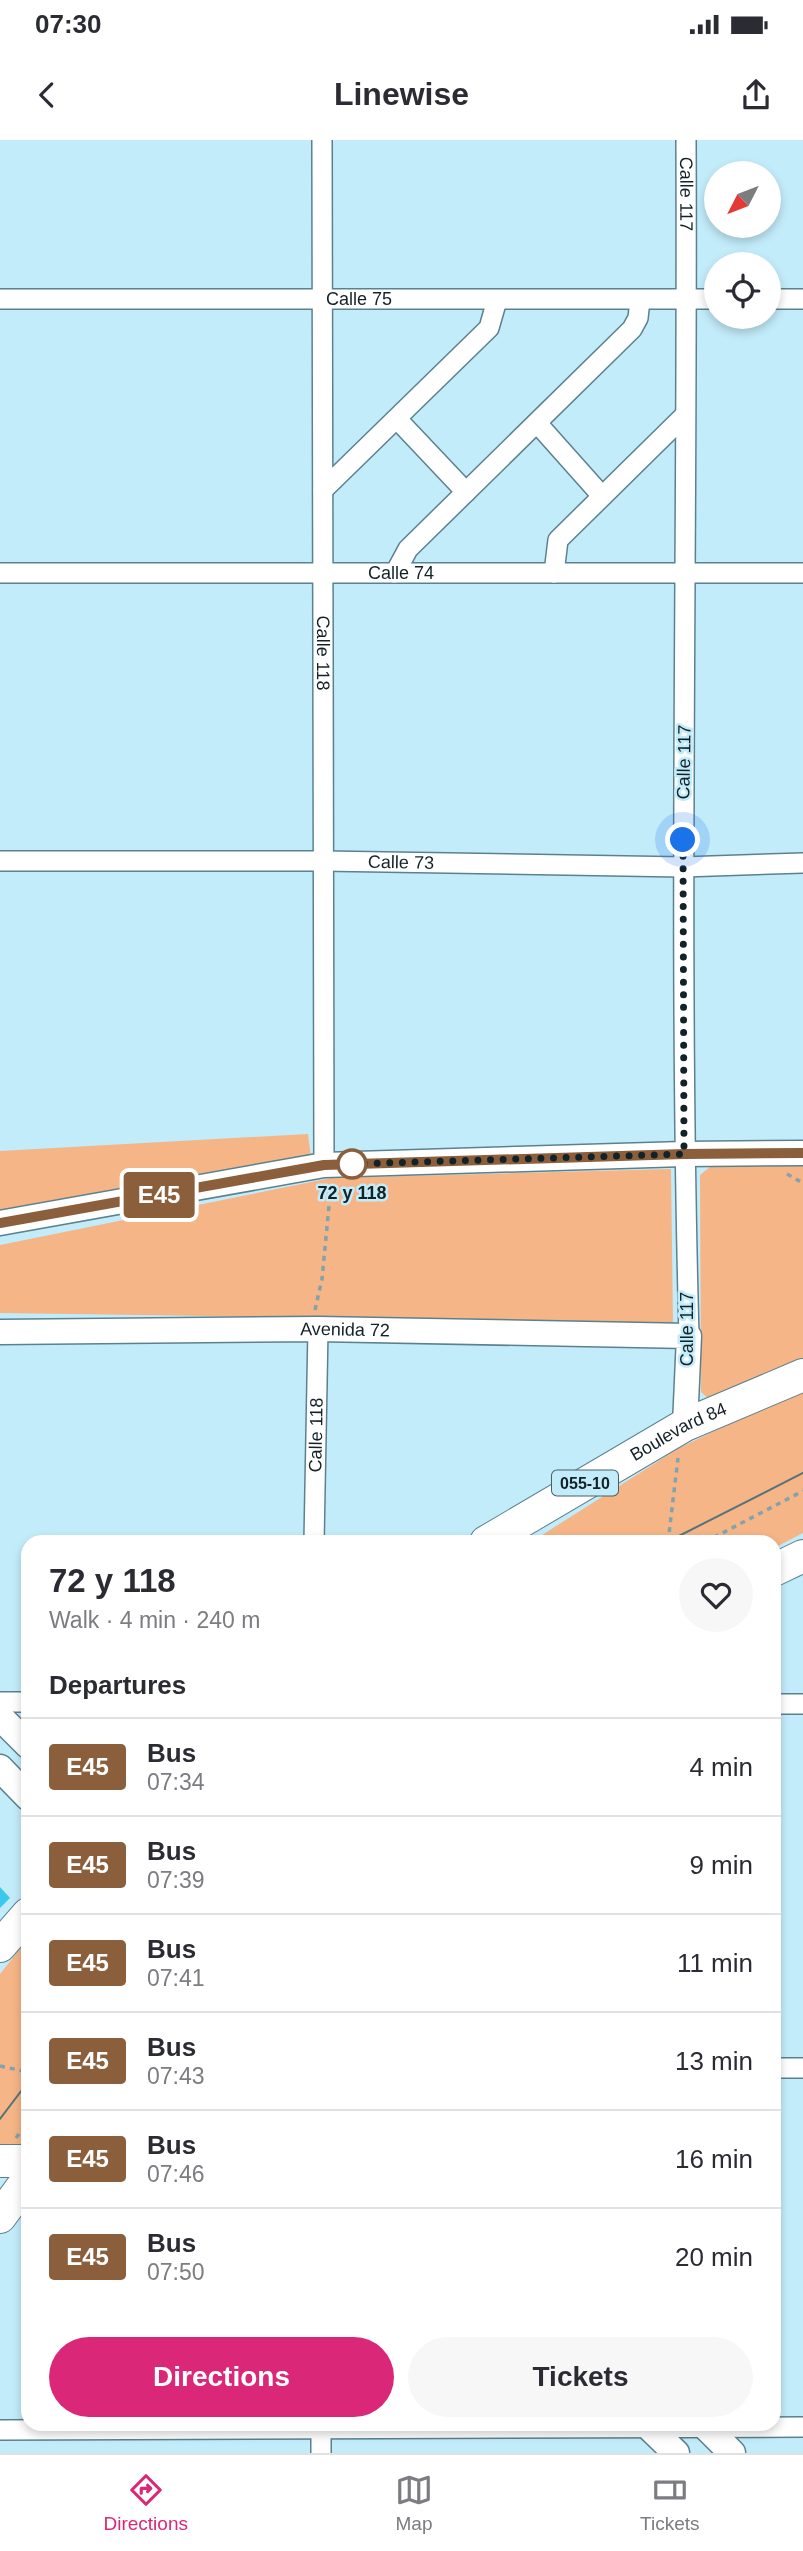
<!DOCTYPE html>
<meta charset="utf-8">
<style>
body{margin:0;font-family:Arial,sans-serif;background:#f7f7f7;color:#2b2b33;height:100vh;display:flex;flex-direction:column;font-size:26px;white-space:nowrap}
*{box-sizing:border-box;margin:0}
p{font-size:23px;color:#7c7c81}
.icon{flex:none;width:38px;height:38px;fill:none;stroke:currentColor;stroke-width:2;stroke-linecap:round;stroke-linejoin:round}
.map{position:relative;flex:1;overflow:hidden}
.panel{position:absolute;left:21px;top:1395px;width:760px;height:896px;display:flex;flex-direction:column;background:#fff;border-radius:21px;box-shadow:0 4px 10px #0003}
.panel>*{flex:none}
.badge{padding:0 14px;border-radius:5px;font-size:24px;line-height:46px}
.needle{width:46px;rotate:228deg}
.controls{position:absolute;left:704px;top:21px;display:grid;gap:14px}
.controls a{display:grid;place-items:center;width:77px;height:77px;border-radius:50%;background:#fff;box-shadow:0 4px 10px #0003;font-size:35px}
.you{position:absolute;width:35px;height:35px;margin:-18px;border:5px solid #fff;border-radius:50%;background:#1a73e8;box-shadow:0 0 0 10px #1a73e833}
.map>.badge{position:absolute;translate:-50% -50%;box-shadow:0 0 0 4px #fff}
h2{padding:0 28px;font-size:26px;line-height:63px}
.round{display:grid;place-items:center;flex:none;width:74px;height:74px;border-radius:37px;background:#f7f7f7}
.head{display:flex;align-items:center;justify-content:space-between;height:119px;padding:0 28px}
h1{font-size:33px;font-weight:700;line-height:52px}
.action{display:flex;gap:14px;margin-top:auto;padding:14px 28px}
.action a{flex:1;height:80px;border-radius:42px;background:#db2777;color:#fff;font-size:28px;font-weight:700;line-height:80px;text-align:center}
.action a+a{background:#f7f7f7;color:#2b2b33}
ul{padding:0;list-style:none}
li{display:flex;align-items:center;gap:21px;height:98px;padding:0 28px;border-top:2px solid #e1e1e2}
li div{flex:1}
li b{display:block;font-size:26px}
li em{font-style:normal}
li .badge{min-width:77px;font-weight:700;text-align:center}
.status{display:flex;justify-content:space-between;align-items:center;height:49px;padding:0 35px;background:#fff;direction:ltr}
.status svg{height:19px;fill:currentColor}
header{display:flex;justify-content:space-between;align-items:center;height:91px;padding:0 28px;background:#fff;font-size:32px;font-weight:700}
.dock{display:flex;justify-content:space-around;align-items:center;height:98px;border-top:2px solid #e1e1e2;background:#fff;font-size:19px;color:#7c7c81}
.dock a{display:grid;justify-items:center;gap:4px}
.dock .on{color:#db2777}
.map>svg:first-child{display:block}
.green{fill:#f5b586}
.building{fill:#3cc7ef}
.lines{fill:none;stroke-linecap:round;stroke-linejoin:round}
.minor-casing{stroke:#5c818e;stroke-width:22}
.tertiary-casing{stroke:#5c818e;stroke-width:27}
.secondary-casing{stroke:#5c818e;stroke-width:29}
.trunk-casing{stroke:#5c818e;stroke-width:34}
.path{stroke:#82a2ad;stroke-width:3.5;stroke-dasharray:5 5;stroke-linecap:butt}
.minor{stroke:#fff;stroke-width:19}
.tertiary{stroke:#fff;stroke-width:24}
.secondary{stroke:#fff;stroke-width:26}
.trunk{stroke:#fff;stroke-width:32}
.tram{stroke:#58727a;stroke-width:2}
.line-casing{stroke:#fff;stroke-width:16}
.line{stroke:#8b5e3c;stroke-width:10}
.walk{stroke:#122227;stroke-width:7;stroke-dasharray:0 12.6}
.stop-dot{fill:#fff;stroke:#8b5e3c;stroke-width:3.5}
.labels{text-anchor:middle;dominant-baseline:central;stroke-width:5;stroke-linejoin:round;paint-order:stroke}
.shield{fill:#c3ecfa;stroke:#475f66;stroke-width:2}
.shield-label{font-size:16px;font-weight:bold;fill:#122227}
.street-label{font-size:18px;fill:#122227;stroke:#c3ecfa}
.stop-label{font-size:18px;font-weight:bold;fill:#122227;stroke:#c3ecfa}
</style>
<div class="status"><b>07:30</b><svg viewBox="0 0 49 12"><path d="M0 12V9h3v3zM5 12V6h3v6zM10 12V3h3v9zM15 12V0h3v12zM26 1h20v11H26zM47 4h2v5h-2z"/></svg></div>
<header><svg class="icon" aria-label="back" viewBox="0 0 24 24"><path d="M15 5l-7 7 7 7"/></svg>Linewise<svg class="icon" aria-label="share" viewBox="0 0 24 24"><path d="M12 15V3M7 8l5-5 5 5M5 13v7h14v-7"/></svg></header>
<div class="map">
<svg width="803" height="2313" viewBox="0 0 803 2313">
<rect width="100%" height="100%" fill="#c3ecfa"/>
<path class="green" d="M308 994 311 1018 0 1077V1011Z
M711 1026H803V1224L712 1262 701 1252 700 1035Z
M671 1029 673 1183 0 1173V1105L331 1038Z
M803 1249V1393L774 1408V1402H531L679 1308Z
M28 1799V2008L0 2009V1834Z"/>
<path class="building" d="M0 1747 10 1758 0 1768Z"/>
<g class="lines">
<g class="minor-casing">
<g id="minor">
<path id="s1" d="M322 0 324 1025"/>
<path id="s2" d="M686 0C688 399 678 798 689 1196"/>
<path id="s3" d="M0 159H716"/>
<path d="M768 159H803"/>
<path d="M397 279 466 352"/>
<path d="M537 283 602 356"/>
<path d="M323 350 489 188 497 160"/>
<path id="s4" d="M0 433H803"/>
<path d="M395 433 408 409 632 189 638 178 640 160"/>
<path d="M554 433 558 400 685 275"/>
<path id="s5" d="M0 721H323L683 727 803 723"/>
<path id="s6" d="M314 1402 318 1189"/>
<path d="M0 1562H28"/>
<path d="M774 1564H803"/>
<path d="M774 1928H803"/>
<path d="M0 2290 803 2287"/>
<path d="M321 2313V2284"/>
</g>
</g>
<g class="tertiary-casing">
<g id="tertiary">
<path d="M0 1083 324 1025 684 1014 803 1013"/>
<path id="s7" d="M0 1192 318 1189 689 1196 685 1285"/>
</g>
</g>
<g class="secondary-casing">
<path id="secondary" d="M0 1577 28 1605
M0 1628 28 1657
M646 2284 676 2313
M703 2284 732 2313"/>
</g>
<g class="trunk-casing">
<g id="trunk">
<path id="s8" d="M486 1402 685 1285 803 1235"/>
<path d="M774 1430 803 1416"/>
<path d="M0 1806 28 1774"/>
<path d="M0 2021H28"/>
<path d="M0 2077 28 2039"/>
</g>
</g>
<path class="path" d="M787 1034 803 1043
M315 1170 322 1139 331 1045
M668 1402 678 1318
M705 1402 803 1351
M0 1926 28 1932
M16 1998 28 1981"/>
<use href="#minor" class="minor"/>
<use href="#tertiary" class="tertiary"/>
<use href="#secondary" class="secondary"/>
<use href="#trunk" class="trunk"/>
<path class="tram" d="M667 1402 803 1333
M0 1979 28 1942"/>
</g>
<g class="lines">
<g class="line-casing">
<path id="line" d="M0 1083 324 1025 684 1014 803 1013"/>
</g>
<use href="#line" class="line"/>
<path class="walk" d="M352 1024 684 1014 683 700"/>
</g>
<circle class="stop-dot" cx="352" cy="1024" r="14"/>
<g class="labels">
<rect class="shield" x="552" y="1330.5" width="66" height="25" rx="5"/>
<g class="shield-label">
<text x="585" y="1343">055-10</text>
</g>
<g class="street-label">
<text stroke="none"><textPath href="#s2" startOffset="54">Calle 117</textPath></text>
<text stroke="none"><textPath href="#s3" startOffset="359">Calle 75</textPath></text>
<text stroke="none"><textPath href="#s4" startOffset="401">Calle 74</textPath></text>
<text stroke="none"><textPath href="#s1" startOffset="513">Calle 118</textPath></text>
<text transform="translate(684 622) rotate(-89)">Calle 117</text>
<text stroke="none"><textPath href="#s5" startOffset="401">Calle 73</textPath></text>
<text transform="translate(687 1189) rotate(-90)">Calle 117</text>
<text stroke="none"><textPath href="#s7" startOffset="345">Avenida 72</textPath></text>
<text stroke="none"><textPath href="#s8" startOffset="222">Boulevard 84</textPath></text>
<text stroke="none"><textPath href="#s6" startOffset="107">Calle 118</textPath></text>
</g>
<g class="stop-label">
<text x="352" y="1053">72 y 118</text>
</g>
</g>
</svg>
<div class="controls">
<a><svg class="needle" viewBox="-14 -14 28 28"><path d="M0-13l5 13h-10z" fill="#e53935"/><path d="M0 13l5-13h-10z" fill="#7c7c81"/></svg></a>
<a><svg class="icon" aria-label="locate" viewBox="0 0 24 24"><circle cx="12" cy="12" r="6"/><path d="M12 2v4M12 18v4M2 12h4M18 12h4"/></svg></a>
</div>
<div class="you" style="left:683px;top:700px"></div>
<b class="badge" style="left:159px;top:1055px;background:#8b5e3c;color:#fff">E45</b>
<section class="panel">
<div class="head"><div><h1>72 y 118</h1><p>Walk · 4 min · 240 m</p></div><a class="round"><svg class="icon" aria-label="heart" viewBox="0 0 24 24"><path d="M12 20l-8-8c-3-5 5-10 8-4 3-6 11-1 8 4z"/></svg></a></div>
<h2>Departures</h2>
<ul>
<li><span class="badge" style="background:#8b5e3c;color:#fff">E45</span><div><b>Bus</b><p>07:34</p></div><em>4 min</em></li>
<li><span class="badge" style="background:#8b5e3c;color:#fff">E45</span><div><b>Bus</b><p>07:39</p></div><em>9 min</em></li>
<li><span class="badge" style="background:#8b5e3c;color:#fff">E45</span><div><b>Bus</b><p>07:41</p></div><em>11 min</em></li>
<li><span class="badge" style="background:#8b5e3c;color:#fff">E45</span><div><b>Bus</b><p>07:43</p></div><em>13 min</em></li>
<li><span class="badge" style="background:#8b5e3c;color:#fff">E45</span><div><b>Bus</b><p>07:46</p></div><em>16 min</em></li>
<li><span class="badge" style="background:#8b5e3c;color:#fff">E45</span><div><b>Bus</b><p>07:50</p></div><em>20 min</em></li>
</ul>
<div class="action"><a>Directions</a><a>Tickets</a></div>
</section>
</div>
<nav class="dock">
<a class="on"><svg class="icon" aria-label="directions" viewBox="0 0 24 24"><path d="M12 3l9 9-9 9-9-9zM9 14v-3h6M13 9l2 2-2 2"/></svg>Directions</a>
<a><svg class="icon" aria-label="map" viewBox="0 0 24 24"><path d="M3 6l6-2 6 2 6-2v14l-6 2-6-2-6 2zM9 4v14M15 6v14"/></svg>Map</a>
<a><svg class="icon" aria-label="tickets" viewBox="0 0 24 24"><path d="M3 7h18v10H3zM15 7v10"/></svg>Tickets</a>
</nav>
